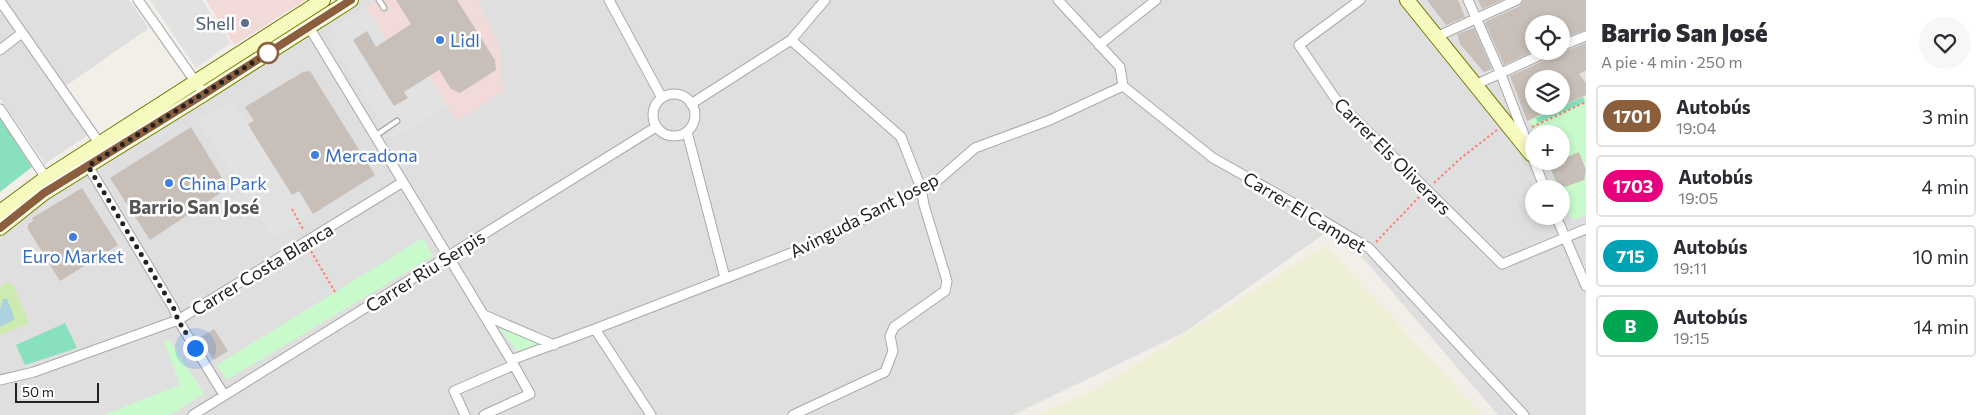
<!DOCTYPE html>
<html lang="es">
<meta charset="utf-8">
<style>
body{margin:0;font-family:Commissioner,sans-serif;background:#f7f7f7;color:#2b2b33;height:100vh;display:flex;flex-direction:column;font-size:19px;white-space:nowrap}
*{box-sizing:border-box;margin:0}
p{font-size:16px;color:#7c7c81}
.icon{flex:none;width:28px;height:28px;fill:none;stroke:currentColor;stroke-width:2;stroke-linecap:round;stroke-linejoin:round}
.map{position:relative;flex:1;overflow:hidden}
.side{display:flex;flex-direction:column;background:#fff;width:400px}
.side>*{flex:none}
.badge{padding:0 10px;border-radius:16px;font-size:18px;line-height:32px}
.tools{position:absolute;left:1525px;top:15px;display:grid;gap:10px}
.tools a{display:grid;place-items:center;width:45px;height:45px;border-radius:50%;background:#fff;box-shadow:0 2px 8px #0003;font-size:25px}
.scale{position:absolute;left:15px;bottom:12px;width:84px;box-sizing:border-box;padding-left:5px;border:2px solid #222;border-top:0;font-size:14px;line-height:18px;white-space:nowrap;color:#222;-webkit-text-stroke:4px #fff;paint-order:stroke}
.you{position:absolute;width:25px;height:25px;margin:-12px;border:4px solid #fff;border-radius:50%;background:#1a73e8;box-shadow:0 0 0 8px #1a73e833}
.map>.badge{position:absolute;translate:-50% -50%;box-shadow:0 0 0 2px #fff}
.round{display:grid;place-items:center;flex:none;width:52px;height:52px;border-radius:26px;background:#f7f7f7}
.headline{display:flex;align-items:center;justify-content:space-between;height:85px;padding:0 15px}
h1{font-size:24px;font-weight:800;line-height:38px}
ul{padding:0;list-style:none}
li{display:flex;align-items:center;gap:15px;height:62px;margin:0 10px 8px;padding:0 5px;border:2px solid #e1e1e2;border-radius:5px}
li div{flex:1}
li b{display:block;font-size:19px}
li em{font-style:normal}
li .badge{min-width:55px;font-weight:700;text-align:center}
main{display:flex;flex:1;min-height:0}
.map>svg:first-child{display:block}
.residential{fill:#e0dfdf;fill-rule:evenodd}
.commercial{fill:#f2dad9}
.farmland{fill:#eef0d5}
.grass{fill:#cdebb0}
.park{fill:#c8facc}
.pitch{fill:#88e0be}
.parking{fill:#e2e2e2}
.water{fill:#aad3df}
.building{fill:#c7bfb8}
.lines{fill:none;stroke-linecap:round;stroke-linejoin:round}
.lane-casing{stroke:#a9a9a9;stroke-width:7}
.street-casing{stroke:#a9a9a9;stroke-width:11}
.secondary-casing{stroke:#707d05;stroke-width:16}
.path{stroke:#fa8072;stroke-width:2;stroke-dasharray:2.5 2.5;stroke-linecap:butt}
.lane{stroke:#fff;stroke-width:4.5}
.street{stroke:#fff;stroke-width:9}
.secondary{stroke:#f7fabf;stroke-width:14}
.line-casing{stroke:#fff;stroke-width:11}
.line{stroke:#8b5e3c;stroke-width:8}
.walk{stroke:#222;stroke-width:5;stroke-dasharray:0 9}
.service-dot{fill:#5c6f8a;stroke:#fff;stroke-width:2}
.shop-dot{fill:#3f7fe0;stroke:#fff;stroke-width:2}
.stop-dot{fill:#fff;stroke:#8b5e3c;stroke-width:2.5}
.labels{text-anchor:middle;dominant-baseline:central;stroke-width:5;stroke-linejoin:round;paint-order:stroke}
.service-label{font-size:18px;fill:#4e5e75;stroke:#fff;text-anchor:end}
.shop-label{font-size:18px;fill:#366cbe;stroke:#fff;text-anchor:start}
.street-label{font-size:18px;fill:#222;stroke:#fff}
.neighbourhood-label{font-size:19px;font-weight:bold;fill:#555;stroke:#fff}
</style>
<main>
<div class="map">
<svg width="1586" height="415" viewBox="0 0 1586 415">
<rect width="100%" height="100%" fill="#f2efe9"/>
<path class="residential" d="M0 0H129L149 28 57 92 88 135 45 164 0 99Z
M340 0H1586V415H1498L1363 258 1324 234 1185 332 1013 415H0V218L178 102ZM1534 24H1561V51H1534ZM1534 79H1561V106H1534ZM1534 134H1561V161H1534ZM1534 189H1561V216H1534Z"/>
<path class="commercial" d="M206 0H306L234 45Z
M377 0H477L499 47 503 91 458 121 447 106 392 140 330 41 337 36 332 29Z"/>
<path class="farmland" d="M1325 245 1482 415H1036L1091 392 1238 301Z"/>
<path class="grass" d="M5 283 13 284 29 323 0 335V288Z"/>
<path class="park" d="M1586 96V215L1572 220 1561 195V189H1558L1547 161H1561V134H1535L1529 120Z
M423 238 433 256 227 380 217 365Z
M499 327 540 343 518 352Z
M170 340 204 394 170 415H104L180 385 165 343Z"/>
<path class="pitch" d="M1583 97 1585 102 1538 123 1536 118Z
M0 118 32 167 0 192Z
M65 323 77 348 25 365 16 345Z"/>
<path class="parking" d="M150 0H202L231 43 196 68Z
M366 7 387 40 400 31 447 106 392 140 330 41 337 36 332 29Z
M232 100 292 195 299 191 313 214 273 239 199 121Z
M182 338 194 356 189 363 178 347Z"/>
<path class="water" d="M3 299H7L15 319 0 327V309Z"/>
<path class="building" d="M396 0H457L495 60 496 70 460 93 451 89 439 70 404 92 408 98 394 106 353 40 367 31 376 47 411 24Z
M1427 0H1458L1465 17 1446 25Z
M1478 0H1502L1482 9Z
M1523 0H1586V30L1561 39V24H1534V51L1504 65 1485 23 1487 21 1520 6Z
M1474 28 1492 69 1484 72 1460 44 1457 34Z
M1586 43V70L1579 74 1586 83V95L1561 106V79H1534V106H1560L1527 121 1510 76 1552 57 1555 51 1563 52Z
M310 71 375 175 313 214 299 191 292 195 255 136 248 124 254 121 245 107 303 72Z
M191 127 228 188 150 240 110 178Z
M1579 152 1586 170 1584 180 1559 189 1549 165Z
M82 188 118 245 60 281 28 229V224L33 221 32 218Z
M214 329 228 351 214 360 199 338Z"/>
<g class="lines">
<g class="lane-casing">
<path id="lane" d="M379 0 384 8
M375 136 397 121"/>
</g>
<g class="street-casing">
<path id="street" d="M138 0 204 94
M609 0 662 98
M1058 0 1120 67 1123 86 1213 158 1295 204 1369 248 1524 415
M1360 0 1299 45 1337 101 1502 264 1586 229
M1468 0 1500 72 1534 161
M0 1 100 144
M309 27 511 360 530 394 484 415
M1436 37 1517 0
M791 40 901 137 921 188 924 205 947 281 945 291 894 327 890 336 893 351 885 372 793 415
M1099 45 1156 0
M1561 46 1586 36
M0 50 22 33
M1475 85 1549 51
M653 115a21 21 0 1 1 42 0a21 21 0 1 1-42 0Z
M691 104 791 40 825 0
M0 109 46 178
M687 132 724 274 727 278
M1534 161 1545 189
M88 166 174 309 178 320 224 395
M1556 216 1586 286
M484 315 554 345
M595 329 651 415
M511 360 595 329 817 243 938 180 975 148 1050 120 1123 86
M0 380 34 372 178 320 403 182
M193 415 656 127
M465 415 454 391 514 365"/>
</g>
<g class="secondary-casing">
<path id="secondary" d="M1407 0 1531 154
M0 212 46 178 323 0
M0 228 44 193 204 94 351 0"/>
</g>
<path class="path" d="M1532 127 1586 102
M1434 183 1461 158 1497 130
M292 209 304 231
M1376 242 1419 197
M311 251 335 292"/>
<use href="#lane" class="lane"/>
<use href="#street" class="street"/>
<use href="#secondary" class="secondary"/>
</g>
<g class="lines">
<g class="line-casing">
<path id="line" d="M0 228 44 193 204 94 351 0"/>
</g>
<use href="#line" class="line"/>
<path class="walk" d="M195 348 178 320 174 309 88 166 268 53"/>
</g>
<circle class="service-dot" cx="245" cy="23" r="5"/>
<g class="shop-dot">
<circle cx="440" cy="40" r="5"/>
<circle cx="315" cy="155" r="5"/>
<circle cx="169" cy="183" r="5"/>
<circle cx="73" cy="237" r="5"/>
</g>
<circle class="stop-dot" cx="268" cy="53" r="10"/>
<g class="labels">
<g class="service-label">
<text x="235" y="23">Shell</text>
</g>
<g class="shop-label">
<text x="450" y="40">Lidl</text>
<text x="325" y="155">Mercadona</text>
<text x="179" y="183">China Park</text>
<text x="73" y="256" text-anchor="middle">Euro Market</text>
</g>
<g class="street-label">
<text transform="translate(1393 156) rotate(45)">Carrer Els Oliverars</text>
<text transform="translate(1305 212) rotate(31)">Carrer El Campet</text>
<text transform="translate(864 215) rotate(-27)">Avinguda Sant Josep</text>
<text transform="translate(262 269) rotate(-31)">Carrer Costa Blanca</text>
<text transform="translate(425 271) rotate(-32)">Carrer Riu Serpis</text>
</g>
<g class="neighbourhood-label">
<text x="194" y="206">Barrio San José</text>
</g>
</g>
</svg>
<div class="tools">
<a><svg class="icon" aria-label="locate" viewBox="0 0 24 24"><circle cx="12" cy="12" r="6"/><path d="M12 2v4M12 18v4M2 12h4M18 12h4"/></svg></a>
<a><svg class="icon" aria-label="layers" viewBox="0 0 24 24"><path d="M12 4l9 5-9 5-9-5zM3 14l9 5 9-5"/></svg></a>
<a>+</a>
<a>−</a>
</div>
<div class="scale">50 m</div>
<div class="you" style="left:195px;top:348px"></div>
</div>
<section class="side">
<div class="headline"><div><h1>Barrio San José</h1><p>A pie · 4 min · 250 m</p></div><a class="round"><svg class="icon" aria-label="heart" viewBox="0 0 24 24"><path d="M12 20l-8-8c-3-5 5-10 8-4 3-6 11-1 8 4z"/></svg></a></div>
<ul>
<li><span class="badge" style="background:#8b5e3c;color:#fff">1701</span><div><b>Autobús</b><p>19:04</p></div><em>3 min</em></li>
<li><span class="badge" style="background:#e6007e;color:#fff">1703</span><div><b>Autobús</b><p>19:05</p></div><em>4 min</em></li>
<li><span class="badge" style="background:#00a3b4;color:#fff">715</span><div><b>Autobús</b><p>19:11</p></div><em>10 min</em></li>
<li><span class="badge" style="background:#00a651;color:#fff">B</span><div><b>Autobús</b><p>19:15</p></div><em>14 min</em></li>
</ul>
</section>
</main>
